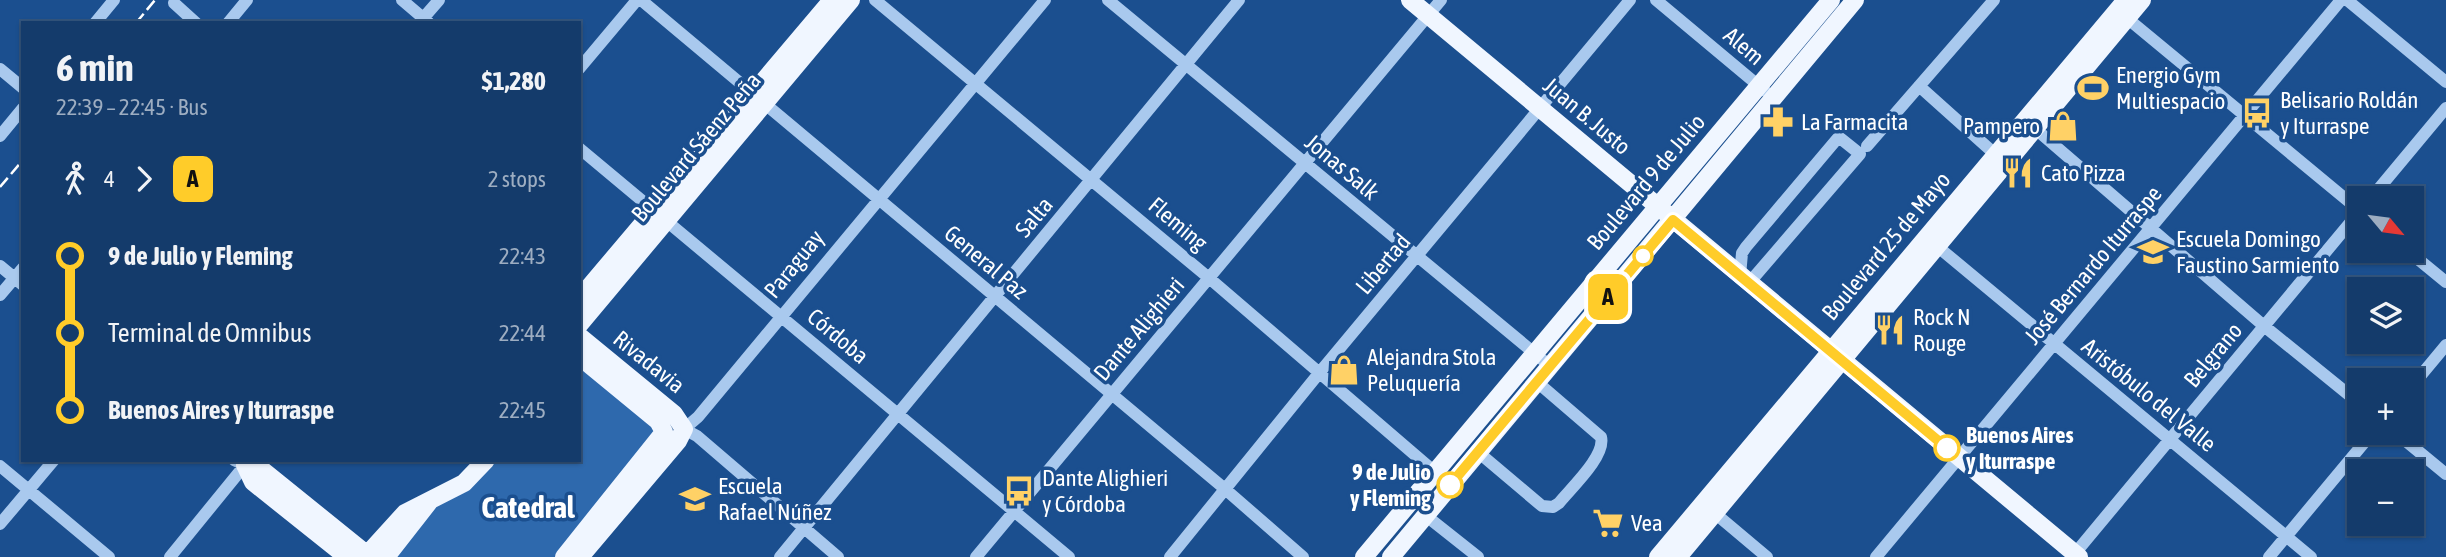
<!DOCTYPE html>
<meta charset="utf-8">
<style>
body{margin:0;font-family:"Asap Condensed",sans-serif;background:#214673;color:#f1f3f6;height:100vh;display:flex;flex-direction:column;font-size:26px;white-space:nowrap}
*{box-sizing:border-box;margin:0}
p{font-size:23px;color:#9dadc1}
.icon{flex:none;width:38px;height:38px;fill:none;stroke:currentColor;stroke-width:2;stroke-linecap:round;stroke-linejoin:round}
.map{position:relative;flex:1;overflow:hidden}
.panel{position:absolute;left:21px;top:21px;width:560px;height:441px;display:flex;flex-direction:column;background:#143b6b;border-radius:0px;box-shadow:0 2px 5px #0004,0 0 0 2px #33557e}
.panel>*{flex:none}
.badge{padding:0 14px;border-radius:10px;font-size:24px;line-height:46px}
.needle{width:46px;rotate:119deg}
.buttons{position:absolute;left:2347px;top:186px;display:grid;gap:14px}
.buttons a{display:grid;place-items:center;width:77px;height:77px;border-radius:0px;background:#143b6b;box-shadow:0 2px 5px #0004,0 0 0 2px #33557e;font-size:35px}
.map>.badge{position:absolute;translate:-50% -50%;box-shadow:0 0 0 4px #fff}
.legs{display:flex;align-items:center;gap:10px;height:77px;padding:0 35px;font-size:23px}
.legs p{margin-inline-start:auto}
.head{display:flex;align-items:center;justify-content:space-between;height:119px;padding:0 35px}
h1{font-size:38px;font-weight:700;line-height:52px}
ul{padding:0 35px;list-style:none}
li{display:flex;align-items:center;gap:24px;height:77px;font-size:26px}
li i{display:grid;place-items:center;width:10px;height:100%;margin:0 9px;background:currentColor}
li i::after{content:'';width:18px;height:18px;margin:-9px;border:5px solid;border-radius:50%;background:#143b6b}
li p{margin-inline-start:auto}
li:first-child i{background:linear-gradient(#0000 50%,currentColor 0)}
li:last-child i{background:linear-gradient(currentColor 50%,#0000 0)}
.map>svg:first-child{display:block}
.green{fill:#2e69ad}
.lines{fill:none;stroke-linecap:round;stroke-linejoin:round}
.minor{stroke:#a9c9ee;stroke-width:12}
.major{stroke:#f0f6ff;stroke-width:18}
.rail{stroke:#fff;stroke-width:2.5;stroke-dasharray:12 5;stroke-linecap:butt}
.line-1-casing{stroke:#fff;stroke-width:16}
.line-1{stroke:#ffcc29;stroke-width:10}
.stop-1-dot{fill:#fff;stroke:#ffcc29;stroke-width:3.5}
.labels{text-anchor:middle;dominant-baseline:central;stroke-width:7;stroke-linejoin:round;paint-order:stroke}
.street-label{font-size:23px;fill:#fff;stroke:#1b4f8f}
.poi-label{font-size:23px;fill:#fff;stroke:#1b4f8f;text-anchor:start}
.stop-label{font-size:23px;font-weight:bold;fill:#fff;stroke:#1b4f8f;text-anchor:start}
.district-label{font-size:30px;font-weight:bold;fill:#fff;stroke:#1b4f8f}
</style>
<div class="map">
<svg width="2446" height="557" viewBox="0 0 2446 557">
<rect width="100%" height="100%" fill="#1b4f8f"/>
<path class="green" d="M579 356 663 427 564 557H386L417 518 486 460H579Z"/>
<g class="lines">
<path class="minor" d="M402 0 429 23
M641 0 1225 489 1303 557
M875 0 1209 278 1450 485
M1108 0 1550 366
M1656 0 1765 91
M2347 0 2446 82
M174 3 196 23
M2122 14 2359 210
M95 23 114 0
M228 23 247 0
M419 23 439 0
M0 69 23 88
M579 69 637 0
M1919 86 1996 155
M2031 125 2264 326 2359 403
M0 136 23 108
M1867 146 1994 0
M579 148 1069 557
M2371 198 2446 108
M1932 242 2311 557
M2407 250 2446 282
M0 266 23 285
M1740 276 1742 253 1746 247 1837 139 1840 138 1860 154 1749 283
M0 295 23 268
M2412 386 2446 345
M2395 432 2446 474
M1478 452 1542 506 1553 507 1559 503C1571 488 1606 456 1601 437L1537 382
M0 466 109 557
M1711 510 1767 557
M1425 515 1478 557
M0 524 54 460
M170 557 245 465 234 460
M780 557 1239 0
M838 557 697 436 684 429 698 417 1045 0
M976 557 1441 0
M1170 557 1320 372 1630 0
M1876 557 2341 0
M2072 557 2359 212
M2269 557 2373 432"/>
<path class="major" d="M1410 0 2079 557
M579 299 832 0
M579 325 851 0
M579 336 674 414 684 429
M579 356 658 421 664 432
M245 465 261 469 370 557
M245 465 253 482 347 557
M365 557 405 513 464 483 486 460
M386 557 429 502
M564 557 664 432
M580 557 678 441 684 429
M1364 557 1831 0
M1391 557 1855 0
M1658 557 2126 0
M1678 557 2142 0"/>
<path class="rail" d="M136 23 155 0
M0 187 23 160"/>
</g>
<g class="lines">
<g class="line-1-casing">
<path id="line-1" d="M1450 485 1673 220 1947 448"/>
</g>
<use href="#line-1" class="line-1"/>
</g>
<defs>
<g id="stadium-bare" transform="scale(2.415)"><path d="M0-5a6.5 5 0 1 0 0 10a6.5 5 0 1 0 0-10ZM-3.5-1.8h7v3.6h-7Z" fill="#ffd166" stroke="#1b4f8f" stroke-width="2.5" paint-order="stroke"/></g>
<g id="bus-bare" transform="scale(2.415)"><path d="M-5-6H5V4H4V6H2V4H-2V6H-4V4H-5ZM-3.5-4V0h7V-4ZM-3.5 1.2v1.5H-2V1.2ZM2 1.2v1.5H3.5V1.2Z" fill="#ffd166" stroke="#1b4f8f" stroke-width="2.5" paint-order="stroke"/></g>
<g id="pharmacy-bare" transform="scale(2.415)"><path d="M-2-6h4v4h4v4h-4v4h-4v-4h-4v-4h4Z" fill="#ffd166" stroke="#1b4f8f" stroke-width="2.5" paint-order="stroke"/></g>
<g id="shop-bare" transform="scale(2.415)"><path d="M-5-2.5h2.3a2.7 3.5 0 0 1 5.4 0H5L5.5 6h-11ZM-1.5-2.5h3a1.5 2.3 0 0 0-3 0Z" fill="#ffd166" stroke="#1b4f8f" stroke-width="2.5" paint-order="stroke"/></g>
<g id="restaurant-bare" transform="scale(2.415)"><path d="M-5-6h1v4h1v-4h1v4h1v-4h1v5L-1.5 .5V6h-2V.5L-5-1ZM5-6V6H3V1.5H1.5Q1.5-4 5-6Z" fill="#ffd166" stroke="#1b4f8f" stroke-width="2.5" paint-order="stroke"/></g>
<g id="school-bare" transform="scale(2.415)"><path d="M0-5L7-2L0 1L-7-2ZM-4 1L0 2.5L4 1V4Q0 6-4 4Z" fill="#ffd166" stroke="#1b4f8f" stroke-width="2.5" paint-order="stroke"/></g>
<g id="supermarket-bare" transform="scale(2.415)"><path d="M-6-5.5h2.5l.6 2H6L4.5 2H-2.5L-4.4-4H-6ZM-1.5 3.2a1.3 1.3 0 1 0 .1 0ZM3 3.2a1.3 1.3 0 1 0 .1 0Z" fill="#ffd166" stroke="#1b4f8f" stroke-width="2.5" paint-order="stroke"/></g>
</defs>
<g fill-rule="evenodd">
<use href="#stadium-bare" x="2093" y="88"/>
<use href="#bus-bare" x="2257" y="113"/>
<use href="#pharmacy-bare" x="1778" y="122"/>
<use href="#shop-bare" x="2063" y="126"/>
<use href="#restaurant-bare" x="2018" y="173"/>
<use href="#school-bare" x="2153" y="252"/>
<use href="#restaurant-bare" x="1890" y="330"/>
<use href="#shop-bare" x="1344" y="370"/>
<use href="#bus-bare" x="1019" y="491"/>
<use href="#school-bare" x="695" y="499"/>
<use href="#supermarket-bare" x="1608" y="523"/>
</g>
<g class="stop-1-dot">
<circle cx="1643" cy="256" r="9"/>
<circle cx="1947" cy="448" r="12"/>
<circle cx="1450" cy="485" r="12"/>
</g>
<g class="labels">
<g class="street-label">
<text transform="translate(1744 46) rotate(40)">Alem</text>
<text transform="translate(1587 116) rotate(40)">Juan B. Justo</text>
<text transform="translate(696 147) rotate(-50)">Boulevard Sáenz Peña</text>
<text transform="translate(1342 167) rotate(40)">Jonas Salk</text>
<text transform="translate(1646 182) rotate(-50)">Boulevard 9 de Julio</text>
<text transform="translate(1034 217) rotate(-50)">Salta</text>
<text transform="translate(1178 224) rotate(40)">Fleming</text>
<text transform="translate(1886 246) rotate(-50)">Boulevard 25 de Mayo</text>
<text transform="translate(986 262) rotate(40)">General Paz</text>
<text transform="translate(794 264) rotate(-51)">Paraguay</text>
<text transform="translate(1383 264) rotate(-50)">Libertad</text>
<text transform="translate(2093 265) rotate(-50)">José Bernardo Iturraspe</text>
<text transform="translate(1139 329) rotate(-50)">Dante Alighieri</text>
<text transform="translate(838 336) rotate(40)">Córdoba</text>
<text transform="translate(2213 355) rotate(-50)">Belgrano</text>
<text transform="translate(649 362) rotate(39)">Rivadavia</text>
<text transform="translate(2149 395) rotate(39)">Aristóbulo del Valle</text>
</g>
<g class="poi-label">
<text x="2116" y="75">Energio Gym<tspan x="2116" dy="26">Multiespacio</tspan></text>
<text x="2280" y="100">Belisario Roldán<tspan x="2280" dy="26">y Iturraspe</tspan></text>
<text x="1801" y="122">La Farmacita</text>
<text x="2040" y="126" text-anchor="end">Pampero</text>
<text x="2041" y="173">Cato Pizza</text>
<text x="2176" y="239">Escuela Domingo<tspan x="2176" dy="26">Faustino Sarmiento</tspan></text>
<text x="1913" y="317">Rock N<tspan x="1913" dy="26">Rouge</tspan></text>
<text x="1367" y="357">Alejandra Stola<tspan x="1367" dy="26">Peluquería</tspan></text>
<text x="1042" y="478">Dante Alighieri<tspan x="1042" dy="26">y Córdoba</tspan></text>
<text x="718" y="486">Escuela<tspan x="718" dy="26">Rafael Núñez</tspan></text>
<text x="1631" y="523">Vea</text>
</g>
<g class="stop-label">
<text x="1966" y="435">Buenos Aires<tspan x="1966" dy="26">y Iturraspe</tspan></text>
<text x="1431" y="472" text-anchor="end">9 de Julio<tspan x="1431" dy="26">y Fleming</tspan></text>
</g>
<g class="district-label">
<text x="528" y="507">Catedral</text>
</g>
</g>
</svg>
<div class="buttons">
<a><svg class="needle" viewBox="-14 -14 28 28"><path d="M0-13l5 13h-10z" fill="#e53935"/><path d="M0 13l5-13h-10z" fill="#9dadc1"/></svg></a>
<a><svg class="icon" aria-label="layers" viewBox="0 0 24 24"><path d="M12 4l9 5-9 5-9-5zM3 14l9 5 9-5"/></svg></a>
<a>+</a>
<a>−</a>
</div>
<b class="badge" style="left:1608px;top:297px;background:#ffcc29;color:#111">A</b>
<section class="panel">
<div class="head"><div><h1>6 min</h1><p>22:39 – 22:45 · Bus</p></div><b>$1,280</b></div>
<div class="legs"><svg class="icon" aria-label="walk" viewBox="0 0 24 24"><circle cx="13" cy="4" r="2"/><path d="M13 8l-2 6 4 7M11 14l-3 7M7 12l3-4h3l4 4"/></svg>4<svg class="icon" aria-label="forward" viewBox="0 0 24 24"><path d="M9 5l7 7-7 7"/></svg><b class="badge" style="background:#ffcc29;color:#111">A</b><p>2 stops</p></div>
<ul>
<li><i style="color:#ffcc29"></i><b>9 de Julio y Fleming</b><p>22:43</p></li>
<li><i style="color:#ffcc29"></i><span>Terminal de Omnibus</span><p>22:44</p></li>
<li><i style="color:#ffcc29"></i><b>Buenos Aires y Iturraspe</b><p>22:45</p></li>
</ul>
</section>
</div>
